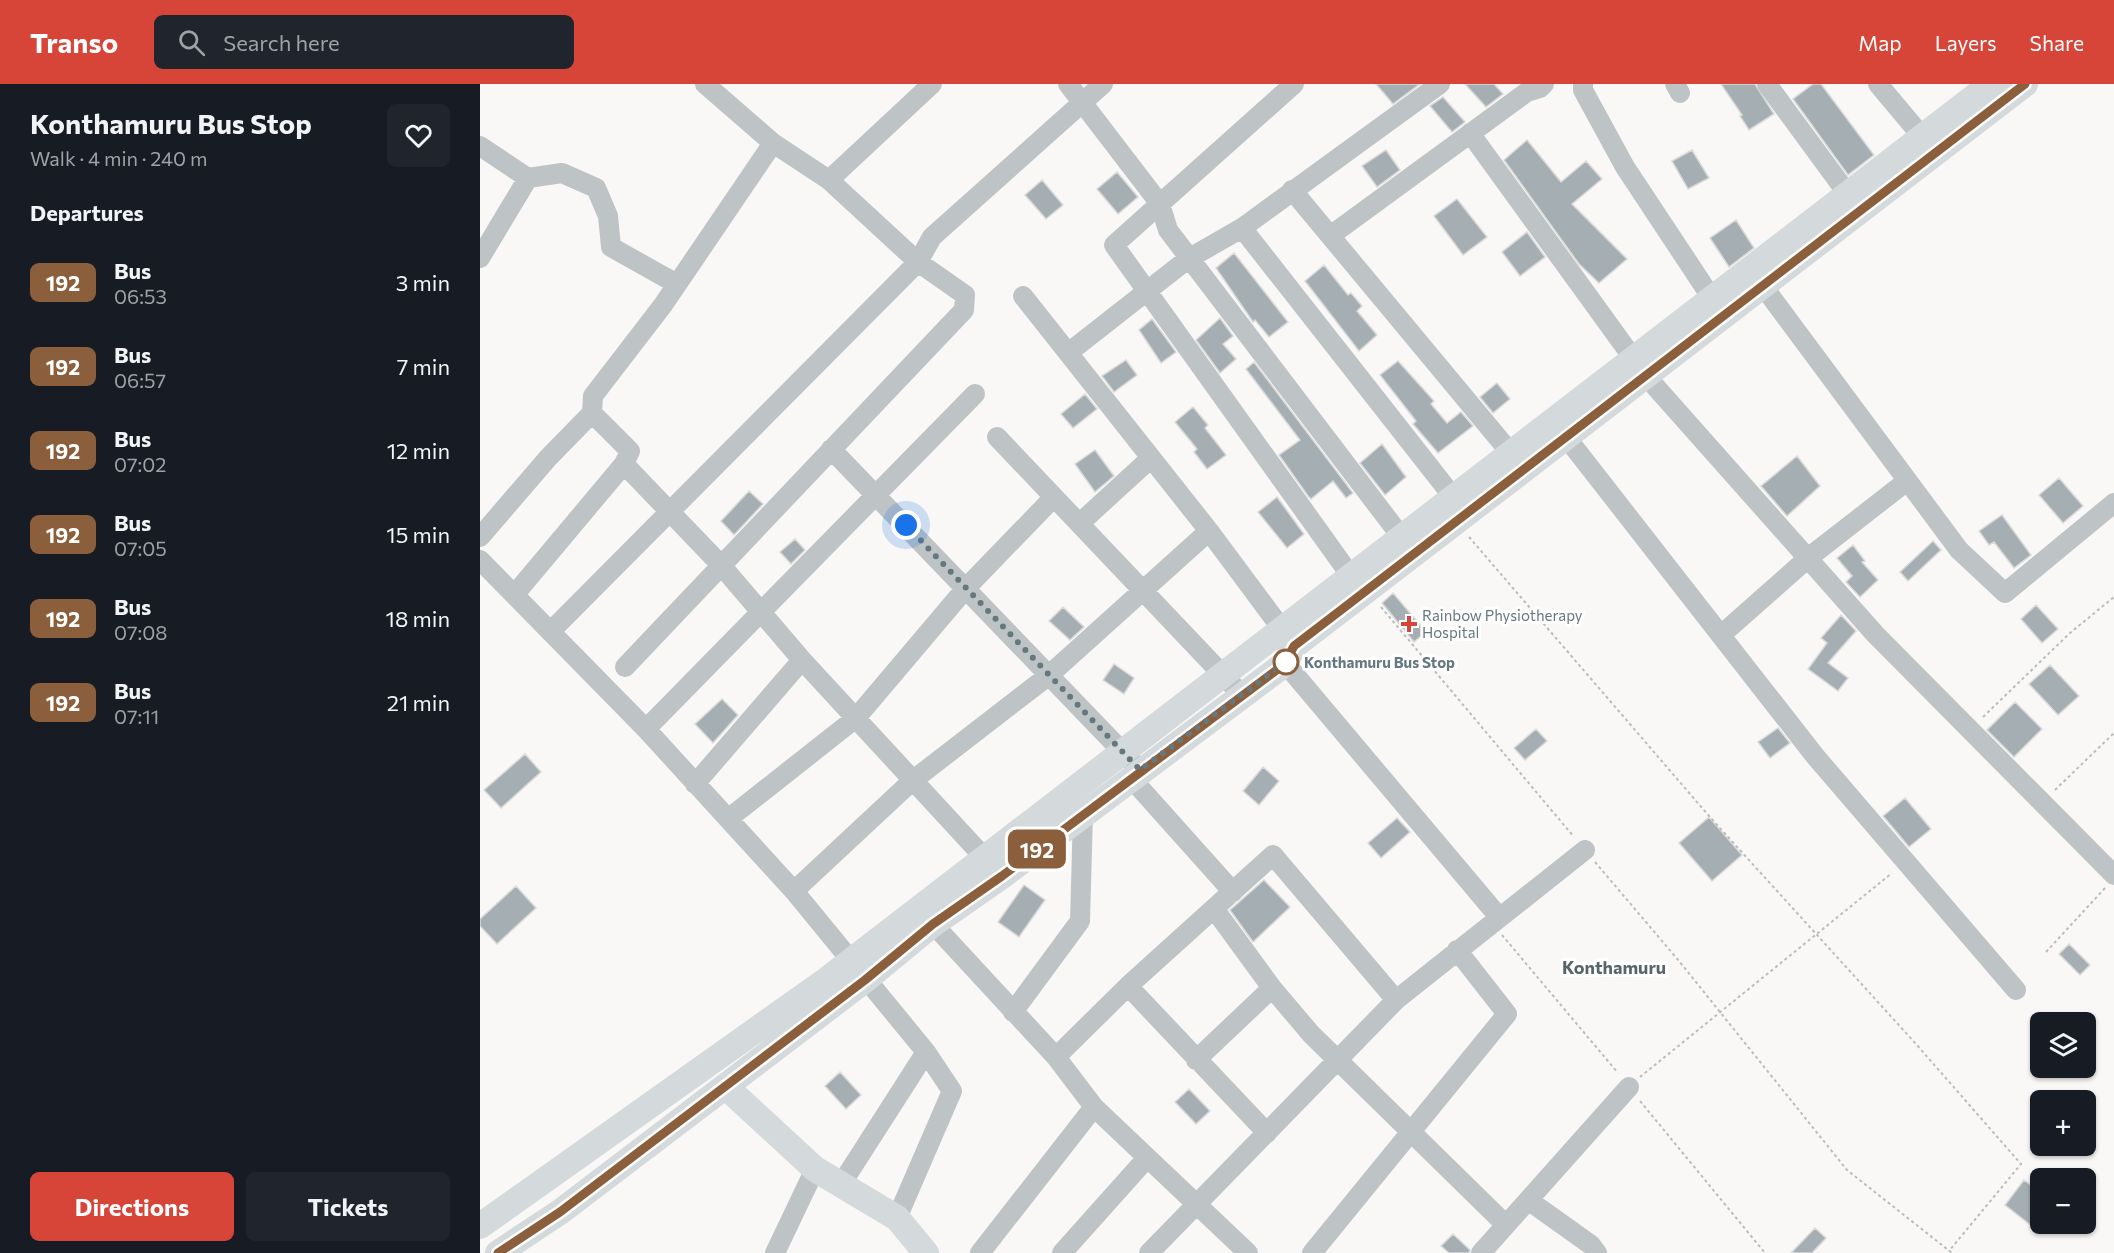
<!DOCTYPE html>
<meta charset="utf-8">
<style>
body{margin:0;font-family:Commissioner,sans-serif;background:#20242c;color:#f1f3f6;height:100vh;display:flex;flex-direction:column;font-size:22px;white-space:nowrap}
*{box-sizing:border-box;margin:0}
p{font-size:20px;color:#9ea1a6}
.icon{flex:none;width:33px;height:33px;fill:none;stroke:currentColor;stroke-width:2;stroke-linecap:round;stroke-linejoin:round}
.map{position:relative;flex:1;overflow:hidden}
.panel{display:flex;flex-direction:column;background:#171b24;width:480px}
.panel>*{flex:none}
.badge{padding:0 12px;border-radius:9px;font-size:21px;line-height:39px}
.tools{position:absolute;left:1550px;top:928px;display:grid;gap:12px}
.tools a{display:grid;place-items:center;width:66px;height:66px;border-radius:9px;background:#171b24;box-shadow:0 2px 4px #0004;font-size:30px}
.you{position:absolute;width:30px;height:30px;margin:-15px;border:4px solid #fff;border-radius:50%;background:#1a73e8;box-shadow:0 0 0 9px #1a73e833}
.map>.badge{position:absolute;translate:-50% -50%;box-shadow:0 0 0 3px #fff}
h2{padding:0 30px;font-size:22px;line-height:54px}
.round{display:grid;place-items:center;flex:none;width:63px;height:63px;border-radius:9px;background:#20242c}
.head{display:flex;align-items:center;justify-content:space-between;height:102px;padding:0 30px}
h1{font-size:28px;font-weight:700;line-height:45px}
.cta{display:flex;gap:12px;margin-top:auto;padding:12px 30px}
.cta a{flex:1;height:69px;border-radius:9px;background:#d74438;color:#fff;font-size:24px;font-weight:700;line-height:69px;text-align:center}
.cta a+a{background:#20242c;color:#f1f3f6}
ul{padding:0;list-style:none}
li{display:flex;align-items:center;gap:18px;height:84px;padding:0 30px}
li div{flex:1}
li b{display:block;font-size:22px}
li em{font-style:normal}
li .badge{min-width:66px;font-weight:700;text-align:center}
header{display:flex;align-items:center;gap:36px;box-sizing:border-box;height:84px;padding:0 30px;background:#d74438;color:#fff}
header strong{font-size:28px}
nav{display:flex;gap:33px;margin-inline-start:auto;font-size:21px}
.search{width:420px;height:54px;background:#20242c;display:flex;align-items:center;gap:15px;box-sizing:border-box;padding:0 21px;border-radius:9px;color:#9ea1a6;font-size:22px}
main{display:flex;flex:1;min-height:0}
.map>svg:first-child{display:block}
.building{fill:#a5afb3;stroke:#dadad9;stroke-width:1.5}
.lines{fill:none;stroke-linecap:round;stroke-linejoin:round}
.path{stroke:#b9bdbf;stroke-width:2;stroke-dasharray:3 3;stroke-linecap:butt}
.minor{stroke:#bec4c6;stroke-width:20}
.major{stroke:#d4d9db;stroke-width:26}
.line-casing{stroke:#fff;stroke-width:14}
.line{stroke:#8b5e3c;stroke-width:9}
.walk{stroke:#66787f;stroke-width:6;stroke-dasharray:0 10.8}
.poi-dot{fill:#d74438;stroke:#fff;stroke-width:2}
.stop-dot{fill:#fff;stroke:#8b5e3c;stroke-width:3}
.labels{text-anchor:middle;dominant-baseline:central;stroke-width:6;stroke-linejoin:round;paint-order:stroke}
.poi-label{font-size:15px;fill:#66787f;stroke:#fff;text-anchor:start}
.stop-label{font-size:15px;font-weight:bold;fill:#66787f;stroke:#fff;text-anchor:start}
.quarter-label{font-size:18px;font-weight:bold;fill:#57656b;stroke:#fff}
</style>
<header>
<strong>Transo</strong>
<div class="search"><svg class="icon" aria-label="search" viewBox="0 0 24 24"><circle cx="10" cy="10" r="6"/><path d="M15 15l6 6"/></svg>Search here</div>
<nav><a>Map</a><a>Layers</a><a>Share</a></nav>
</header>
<main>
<section class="panel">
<div class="head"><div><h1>Konthamuru Bus Stop</h1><p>Walk · 4 min · 240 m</p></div><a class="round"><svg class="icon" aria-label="heart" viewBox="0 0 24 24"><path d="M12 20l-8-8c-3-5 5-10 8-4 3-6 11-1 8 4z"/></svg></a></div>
<h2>Departures</h2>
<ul>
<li><span class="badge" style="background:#8b5e3c;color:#fff">192</span><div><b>Bus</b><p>06:53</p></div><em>3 min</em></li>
<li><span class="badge" style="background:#8b5e3c;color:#fff">192</span><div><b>Bus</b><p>06:57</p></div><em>7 min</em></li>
<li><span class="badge" style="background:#8b5e3c;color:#fff">192</span><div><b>Bus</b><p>07:02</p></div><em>12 min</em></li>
<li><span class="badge" style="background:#8b5e3c;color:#fff">192</span><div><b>Bus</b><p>07:05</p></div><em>15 min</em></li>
<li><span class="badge" style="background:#8b5e3c;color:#fff">192</span><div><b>Bus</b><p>07:08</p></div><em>18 min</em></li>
<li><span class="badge" style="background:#8b5e3c;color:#fff">192</span><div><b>Bus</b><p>07:11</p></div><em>21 min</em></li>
</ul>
<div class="cta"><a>Directions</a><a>Tickets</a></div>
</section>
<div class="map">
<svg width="1634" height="1169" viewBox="0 0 1634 1169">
<rect width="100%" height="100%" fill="#f9f8f6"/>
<path class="building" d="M896 0H940L913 20Z
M985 0H1014L1023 10 1006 23Z
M1241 0H1275L1294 30 1269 46 1260 32 1262 31Z
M1333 0H1341L1394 71 1368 91 1313 15Z
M963 13 985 38 972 48 950 22Z
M1047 56 1081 98 1106 77 1122 95 1092 120 1147 175 1119 199 1099 180 1024 76Z
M906 66 920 86 897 103 882 82Z
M1212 66 1229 94 1208 105 1192 77Z
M637 88 658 113 638 130 617 105Z
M562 96 583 121 566 135 545 111Z
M977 115 1007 153 983 171 954 132Z
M1256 136 1274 164 1249 183 1230 154Z
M1047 148 1065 173 1040 192 1022 168Z
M754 169 808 238 789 253 775 236 773 238 736 184Z
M844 181 868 211 871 209 882 222 877 227 897 251 879 267 825 197Z
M740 234 753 252 743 260 756 275 740 289 716 256Z
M672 235 696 268 681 279 659 246Z
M646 276 657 291 634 308 622 292Z
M918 277 954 317 951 320 967 339 981 328 993 342 958 369 933 340 936 337 900 291Z
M774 278 873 409 866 414 853 397 831 415 828 412 799 371 820 356 766 285Z
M1017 299 1030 315 1013 329 1000 313Z
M605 310 617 325 593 344 581 330Z
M713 323 728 341 725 344 746 371 727 385 714 368 717 365 695 338Z
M902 360 926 393 905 411 880 379Z
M615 366 634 392 615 408 595 380Z
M1317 372 1340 402 1307 432 1281 402Z
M1579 394 1603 422 1583 439 1559 411Z
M269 407 283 420 254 451 241 437Z
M797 413 824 450 807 464 778 428Z
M1522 431 1551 471 1534 484 1514 458 1509 461 1499 447Z
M315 455 325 466 311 480 300 468Z
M1453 457 1461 466 1428 497 1420 488Z
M1373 461 1385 477 1382 478 1398 496 1380 513 1366 498 1372 492 1357 474Z
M913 509 946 548 934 558 902 519Z
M1556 521 1578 545 1562 559 1541 535Z
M583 523 604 543 590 556 569 537Z
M1361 531 1376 547 1348 579 1368 594 1358 607 1328 585 1347 559 1341 554Z
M634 580 654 594 644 610 623 596Z
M1570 581 1599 612 1578 631 1549 600Z
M242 615 258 631 233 659 215 640Z
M1535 618 1562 645 1534 673 1507 646Z
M1298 644 1310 659 1290 674 1278 658Z
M1056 645 1067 657 1045 676 1034 664Z
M45 670 61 688 21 724 4 706Z
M783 683 799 697 779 721 763 707Z
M1425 714 1451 745 1429 763 1403 732Z
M1229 733 1262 771 1232 797 1199 759Z
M917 734 930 748 901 774 888 759Z
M784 796 810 823 773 858 750 826Z
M544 801 565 816 539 853 518 838Z
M36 802 56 824 17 860 0 842V835Z
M1589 860 1610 881 1600 891 1579 870Z
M360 988 381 1011 366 1025 345 1002Z
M709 1005 730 1027 716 1040 695 1018Z
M1544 1096 1560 1108V1133L1553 1143 1525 1121Z
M1335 1144 1346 1154 1332 1169H1311Z
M973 1150 990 1166 989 1169H969L961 1162Z"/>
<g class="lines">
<path class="path" d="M989 453 1229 732 1436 960 1541 1080 1469 1167
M901 523 1094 753
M1503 633 1590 549 1634 513
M1575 706 1634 649
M1115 778 1199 877 1367 1086 1472 1169
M1022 851 1138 989
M1566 868 1625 804
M1160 993 1412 789
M1160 1017 1285 1169"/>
<path class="minor" d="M588 0 680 120 688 146 929 463
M814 0 634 161 878 502
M1103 0V6L1145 83 1239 225
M1195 0 1200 9
M1287 0 1375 120
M1398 0 1450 62
M990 49 1166 292 1395 550 1634 791
M0 62 48 94 82 89 116 104 128 132 131 163 197 200
M349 96 452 0
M812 106 1039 379
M762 144 981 423
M850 152 1047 8 1060 4 1064 0
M0 174 48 94
M1283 202 1479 466 1525 509 1634 419
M543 212 729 447 810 556
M588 269 708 175 762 144 960 0
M517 353 762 611
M1086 353 1335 672 1536 906
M351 365 660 686
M144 380 240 480 322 576 513 783
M600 439 671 374
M0 453 68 374 112 329 113 312 183 221 293 59
M0 476 166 645 314 807 446 968 472 1007 417 1134
M35 510 144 380 150 367 112 329
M72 546 438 178 452 153 623 0
M1241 551 1328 474 1427 397
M805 579 1019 833
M145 583 484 226 485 211 438 178 349 96 293 59 225 0
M166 645 495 310
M651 694 753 808
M215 700 322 576
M248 735 376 634 486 504 574 413
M314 807 432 697 568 592 729 447
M735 826 792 904 831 950 1026 1141
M453 840 576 973 614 1023 768 1169
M648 902 787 1049
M533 928 600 837 603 729
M576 973 648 902 793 771 916 916
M716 976 792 904
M362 1099 446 968
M1048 1116 1111 1161 1117 1169
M295 1169 335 1085
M500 1169 614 1023
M582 1169 666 1075
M669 1169 916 916 1105 766
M832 1169 1027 930 977 866
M1001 1169 1149 1003"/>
<path class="major" d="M246 1003 335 1085 417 1134 446 1169
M0 1142 345 897 1511 0
M18 1169 80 1128 385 896 453 840 522 792 798 585 805 579 814 562 861 526 1545 0"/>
</g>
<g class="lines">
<g class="line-casing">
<path id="line" d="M18 1169 80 1128 385 896 453 840 522 792 798 585 805 579 814 562 861 526 1545 0"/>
</g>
<use href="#line" class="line"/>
<path class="walk" d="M426 441 660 686 806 578"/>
</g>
<path class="poi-dot" d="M926 531h6v6h6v6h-6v6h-6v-6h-6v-6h6z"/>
<circle class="stop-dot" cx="806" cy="578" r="12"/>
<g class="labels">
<g class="poi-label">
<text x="942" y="531">Rainbow Physiotherapy<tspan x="942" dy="17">Hospital</tspan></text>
</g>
<g class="stop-label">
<text x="824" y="578">Konthamuru Bus Stop</text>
</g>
<g class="quarter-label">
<text x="1134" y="883">Konthamuru</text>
</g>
</g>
</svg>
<div class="tools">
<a><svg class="icon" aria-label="layers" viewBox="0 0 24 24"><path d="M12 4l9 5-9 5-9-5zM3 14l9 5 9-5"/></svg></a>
<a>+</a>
<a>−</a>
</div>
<div class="you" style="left:426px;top:441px"></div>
<b class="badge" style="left:557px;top:765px;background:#8b5e3c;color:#fff">192</b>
</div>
</main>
